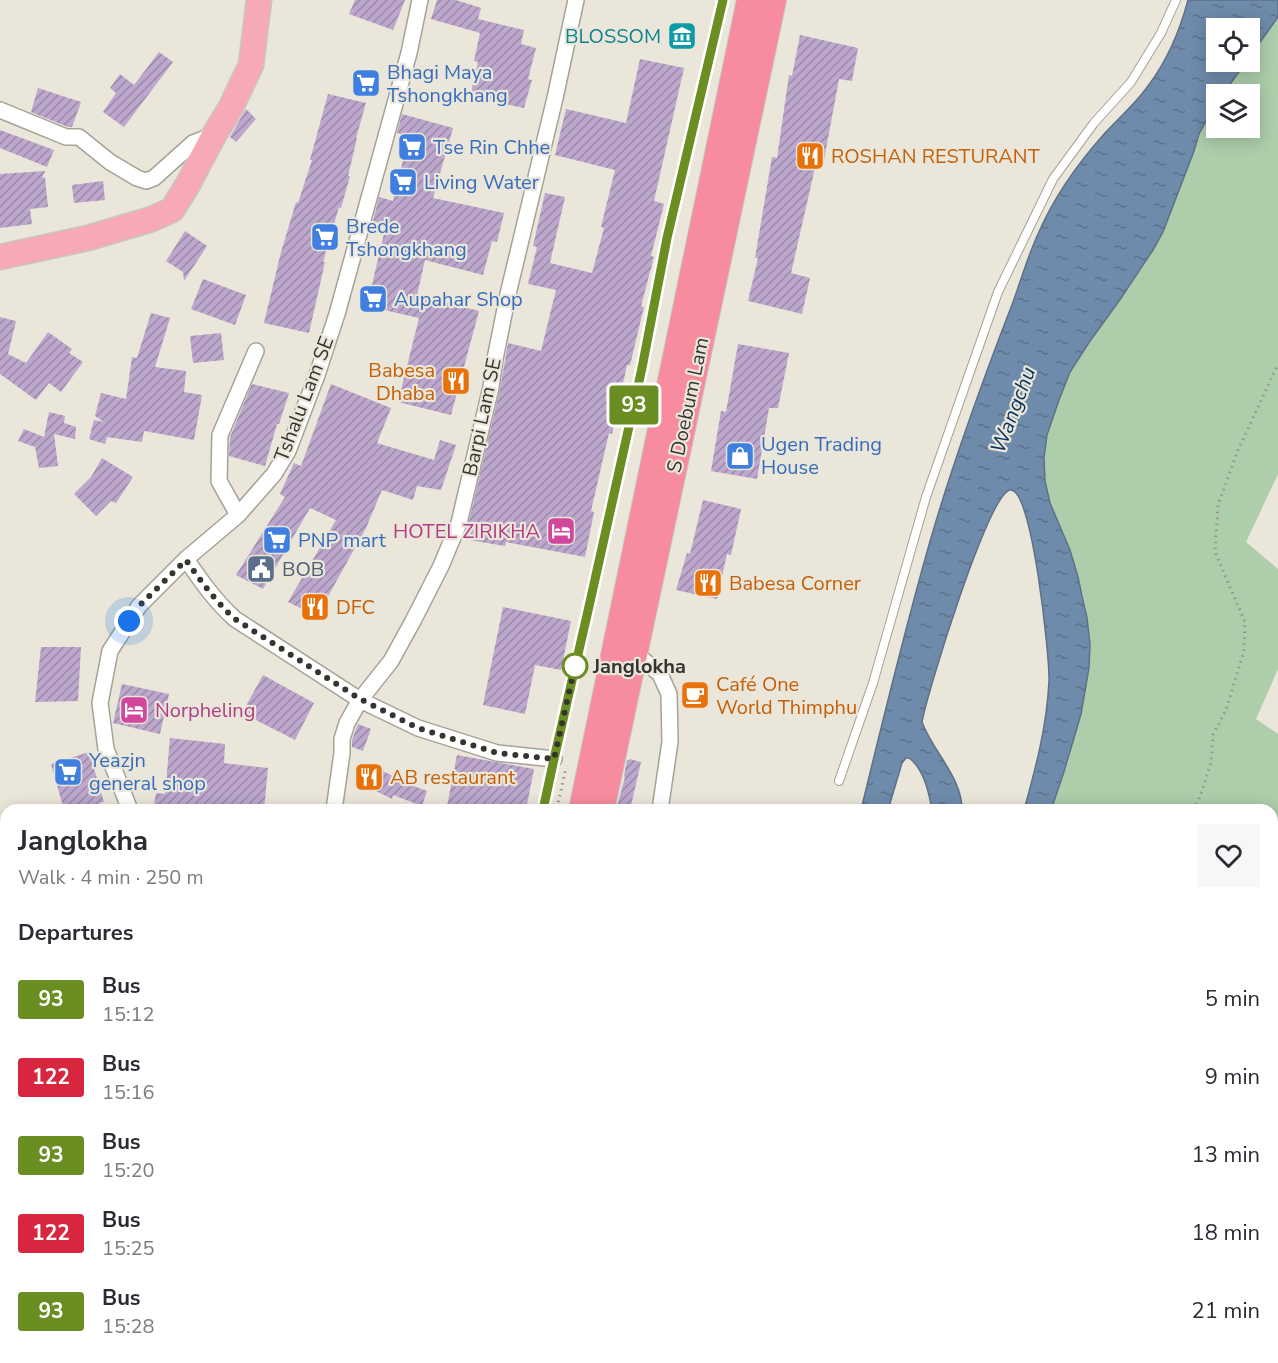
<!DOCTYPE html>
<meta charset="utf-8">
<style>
body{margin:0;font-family:"Nunito Sans",sans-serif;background:#f7f7f7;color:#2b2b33;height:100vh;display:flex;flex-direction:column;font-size:22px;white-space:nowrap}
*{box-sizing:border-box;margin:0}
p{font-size:20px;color:#7c7c81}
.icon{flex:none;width:33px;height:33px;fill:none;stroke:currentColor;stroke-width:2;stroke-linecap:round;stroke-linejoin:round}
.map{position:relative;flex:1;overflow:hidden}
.panel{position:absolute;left:0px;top:804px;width:1278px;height:560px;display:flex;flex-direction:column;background:#fff;border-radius:18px 18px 0 0;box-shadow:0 3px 15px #0003}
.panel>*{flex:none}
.badge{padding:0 12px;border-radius:4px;font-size:21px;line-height:39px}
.controls{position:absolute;left:1206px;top:18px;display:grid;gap:12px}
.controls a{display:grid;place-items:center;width:54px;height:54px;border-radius:0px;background:#fff;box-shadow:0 3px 15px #0003;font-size:30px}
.you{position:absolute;width:30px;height:30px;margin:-15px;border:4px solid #fff;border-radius:50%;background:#1a73e8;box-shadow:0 0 0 9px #1a73e833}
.map>.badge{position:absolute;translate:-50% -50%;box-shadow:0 0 0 3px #fff}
h2{padding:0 18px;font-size:22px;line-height:54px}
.round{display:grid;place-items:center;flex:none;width:63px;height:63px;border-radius:0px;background:#f7f7f7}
.head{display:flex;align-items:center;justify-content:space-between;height:102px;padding:0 18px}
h1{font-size:28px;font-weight:700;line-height:45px}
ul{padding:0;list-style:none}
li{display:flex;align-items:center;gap:18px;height:78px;padding:0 18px}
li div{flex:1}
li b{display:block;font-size:22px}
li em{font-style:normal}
li .badge{min-width:66px;font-weight:700;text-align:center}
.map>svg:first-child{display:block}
.green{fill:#adcdab}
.water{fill:url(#water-ripples);stroke:#5e7186;stroke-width:1.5}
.building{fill:url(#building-hatch)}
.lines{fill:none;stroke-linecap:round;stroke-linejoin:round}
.service-casing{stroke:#a5a296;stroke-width:10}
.minor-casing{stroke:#a5a296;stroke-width:18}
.primary-casing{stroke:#c7c6c5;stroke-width:27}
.trunk-casing{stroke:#c7c6c5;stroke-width:28}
.path{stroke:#97948c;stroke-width:3;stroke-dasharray:1.5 4.5;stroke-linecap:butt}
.service{stroke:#fff;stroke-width:8}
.minor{stroke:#fff;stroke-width:15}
.primary{stroke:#f8a9b6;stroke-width:24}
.trunk{stroke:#f68c9e;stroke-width:26}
.line-casing{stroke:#fff;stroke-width:14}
.line{stroke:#6b8e23;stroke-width:9}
.walk{stroke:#36342f;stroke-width:6;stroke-dasharray:0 10.8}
.stop-dot{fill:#fff;stroke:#6b8e23;stroke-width:3}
.labels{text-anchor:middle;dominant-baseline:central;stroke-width:4.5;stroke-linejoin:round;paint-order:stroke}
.culture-label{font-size:20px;fill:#0d838f;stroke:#eae6da;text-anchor:end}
.shop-label{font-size:20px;fill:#366cbe;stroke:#eae6da;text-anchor:start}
.food-label{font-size:20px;fill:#c56008;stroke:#eae6da;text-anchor:start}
.street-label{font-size:20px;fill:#36342f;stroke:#eae6da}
.hotel-label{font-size:20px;fill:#b23c85;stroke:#eae6da;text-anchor:end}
.service-label{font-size:20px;fill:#4e5e75;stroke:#eae6da;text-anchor:start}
.stop-label{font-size:20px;font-weight:bold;fill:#36342f;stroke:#eae6da;text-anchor:start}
.water-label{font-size:21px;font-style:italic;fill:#08355f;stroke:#eae6da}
</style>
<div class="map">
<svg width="1278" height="1363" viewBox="0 0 1278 1363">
<defs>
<pattern id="water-ripples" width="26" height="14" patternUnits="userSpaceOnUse" patternTransform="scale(1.5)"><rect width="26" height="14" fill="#6f8bab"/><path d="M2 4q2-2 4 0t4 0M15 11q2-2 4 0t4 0" fill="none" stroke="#5c728c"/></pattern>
<pattern id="building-hatch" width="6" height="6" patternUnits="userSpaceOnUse" patternTransform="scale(1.5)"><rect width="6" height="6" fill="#bda7cd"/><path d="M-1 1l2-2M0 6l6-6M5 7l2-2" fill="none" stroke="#9a89a7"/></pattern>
</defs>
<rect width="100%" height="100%" fill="#eae6da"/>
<path class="green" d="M1278 17V474L1246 542 1278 569V669L1256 719 1278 734V1363H990V1358H1272V810H1051C1058 790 1067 770 1071 750 1076 728 1076 705 1079 682 1081 662 1086 640 1086 619 1087 607 1082 592 1079 579 1068 537 1042 503 1044 459 1045 443 1049 429 1054 415 1059 401 1064 386 1070 372 1096 324 1138 283 1162 232 1182 190 1190 142 1216 103V128H1250V94H1223L1246 62H1250V56Z"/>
<path class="water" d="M1188 0H1278V17L1250 56V28H1216V62H1246L1223 94H1216V103L1199 134 1194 151 1163 232 1153 250 1119 301 1090 341 1070 372 1059 400 1047 435 1044 458 1045 481 1050 503 1070 550 1078 577 1087 618 1090 644 1089 668 1081 714 1064 772 1051 810H1024C1036 767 1047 725 1049 681 1050 659 1032 485 1010 490 988 495 927 693 922 722 933 752 962 777 962 810H932C929 793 924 769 909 758H906L902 763 888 810H861C883 719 905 628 931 538 953 462 980 388 1008 315 1019 288 1026 260 1038 234 1054 197 1078 163 1105 133 1120 117 1136 103 1148 86 1167 61 1180 30 1188 0Z
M906 1358H990V1363H906Z"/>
<path class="building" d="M355 0H405L393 30 349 14Z
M437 0H456L481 8 478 19 524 30 521 44 536 48 528 79 532 80 524 108 470 97 478 62 474 61 480 33 431 19Z
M800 35 858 48 852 81 839 79 824 160 817 159 791 273 810 278 802 314 748 301 758 258H755L772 157 777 158 789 75 792 76Z
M159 52 173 62 124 127 103 112 116 93 110 88 120 74 134 85Z
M640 59 684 68 654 201 664 204 651 256 654 257 641 306 644 307 630 365H627L612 434 609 433 591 511 594 512 585 557 506 542 505 546 463 539 468 525 500 389 508 343 541 351 556 290 528 284 537 247 533 246 545 193 565 197 550 263 592 273 604 228 601 227 615 170 555 155 566 109 626 123Z
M38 88 81 102 72 127H68L31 112Z
M328 94 366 103 356 138H357L348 176H350L341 208 339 207 323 262H325L309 333 264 323 281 252 296 202 298 203 312 160H310Z
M246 109 256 119 236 142 230 137Z
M402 114 453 128 433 198 504 213 497 242 492 241 483 275 425 260 417 295 479 311 451 415 398 402 419 318 367 306 386 225 373 221 379 197 393 201 409 136 397 133Z
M0 130 54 150 47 167 0 148Z
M45 171 42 178 45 177 48 207 30 209 32 224 0 228V174Z
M103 181 105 200 74 203 72 185Z
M185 231 207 246 184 281 183 271V272L166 261Z
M203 279 246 295 235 325 191 309Z
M151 313 170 318 155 367 186 371 184 392 202 395 194 440 144 431 142 442 107 437 105 444 89 439 94 420 104 422 95 416 101 393 126 399 132 357 137 358Z
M0 317 16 321 8 354 26 363 48 332 72 349 69 353 83 362 61 392 49 383 36 400 0 374Z
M221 333 224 360 193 363 190 336Z
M738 344 789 353 778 408H769L757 479 711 471 721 411 726 412Z
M252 384 289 393 279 424H277L265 466 229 456 230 437Z
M331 384 391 408 377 443 434 460 440 440 456 445 441 490 417 486 413 500 382 490 366 528 317 616 288 602 336 520 310 508 263 589 236 575 285 497 280 494 294 463 301 466Z
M49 412 65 416 64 423 76 427 75 439 54 434 58 466 39 468 35 447 18 441 24 429 44 437Z
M102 458 133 477 116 503 111 501 96 516 74 494 91 477Z
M703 500 741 509 731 555 727 554 717 599 676 590 687 553 690 554Z
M503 607 571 621 561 670 535 665 525 714 483 705Z
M41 647H81L78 701 35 702Z
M263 675 314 703 295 740 242 713Z
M122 684 169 694 160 734 113 723Z
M358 724 371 729 363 751 352 747V740Z
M170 738 225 744 224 763 268 768 264 810H153L156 793 165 794Z
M89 752 104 802 78 810H64L51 764Z
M457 755 534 769 526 810H469L447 806Z
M630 759 641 762 630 810H616L625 777 624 776 627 760H629Z
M368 764 399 779 398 780 427 791 422 806 393 795 392 799 360 783Z"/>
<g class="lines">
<g class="service-casing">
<path id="service" d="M839 781 873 683 926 497 998 292 1053 179 1094 123 1131 82 1161 33 1176 0
M543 810 554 759 590 602 642 368 667 239 724 0"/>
</g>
<g class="minor-casing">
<path id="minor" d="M0 110 66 137H79L110 162 137 178 146 181 154 178 193 143 214 135
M238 515 219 481 220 435 256 351
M186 559C201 581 215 601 235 619L360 700 418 728 497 753 554 759
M635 653 660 674 669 694 670 742 660 810
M130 810 106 749 100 703 110 651 139 606 186 559 238 515 274 474 288 451 317 375 337 314 409 53 420 0
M334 810 342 753V739L347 723 360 700 391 661 413 621 441 566 459 523 491 387 495 359 508 294 555 98 576 0
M0 1285H6
M177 1358 178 1363
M346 1358 347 1363
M664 1358 665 1363
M881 1358 882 1363
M63 1363V1358
M506 1363 515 1360 518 1358"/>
</g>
<g class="primary-casing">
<path id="primary" d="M0 257 88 238 152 219 172 210 187 186 214 135 230 109 251 65 259 0"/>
</g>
<g class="trunk-casing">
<path id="trunk" d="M582 810 750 0
M601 810 773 0
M557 1358V1363
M576 1358V1363"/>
</g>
<path class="path" d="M557 808 566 768
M1194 810 1201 794 1211 763 1213 735 1226 710 1244 651 1245 622 1215 552 1218 505 1238 450 1278 364
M1272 1247 1278 1241
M1170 1358 1171 1363
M1226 1363V1358"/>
<use href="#service" class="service"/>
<use href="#minor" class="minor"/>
<use href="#primary" class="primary"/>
<use href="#trunk" class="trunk"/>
</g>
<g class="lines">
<g class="line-casing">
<path id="line" d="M543 810 554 759 590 602 642 368 667 238 723 0"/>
</g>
<use href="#line" class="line"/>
<path class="walk" d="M129 621 139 606 186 560C201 581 215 601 235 619L360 699 418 728 497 753 554 759 575 666"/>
</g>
<defs>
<g id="museum-square" transform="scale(1.5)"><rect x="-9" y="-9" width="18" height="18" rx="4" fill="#0f9aa8" stroke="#eae6da"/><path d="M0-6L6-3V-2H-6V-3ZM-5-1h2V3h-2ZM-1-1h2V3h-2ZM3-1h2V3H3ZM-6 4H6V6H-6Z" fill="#fff"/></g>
<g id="supermarket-square" transform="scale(1.5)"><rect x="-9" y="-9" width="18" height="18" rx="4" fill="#3f7fe0" stroke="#eae6da"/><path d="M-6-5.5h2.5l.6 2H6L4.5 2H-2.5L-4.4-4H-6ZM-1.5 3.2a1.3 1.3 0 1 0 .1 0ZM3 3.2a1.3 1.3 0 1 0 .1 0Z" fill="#fff"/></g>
<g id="restaurant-square" transform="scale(1.5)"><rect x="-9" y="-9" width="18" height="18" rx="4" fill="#e8710a" stroke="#eae6da"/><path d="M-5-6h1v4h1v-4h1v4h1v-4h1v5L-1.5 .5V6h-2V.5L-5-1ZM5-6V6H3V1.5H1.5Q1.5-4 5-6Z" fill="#fff"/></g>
<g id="shop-square" transform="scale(1.5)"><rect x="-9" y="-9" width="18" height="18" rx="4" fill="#3f7fe0" stroke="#eae6da"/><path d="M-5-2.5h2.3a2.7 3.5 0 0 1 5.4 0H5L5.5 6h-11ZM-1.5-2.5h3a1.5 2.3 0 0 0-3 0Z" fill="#fff"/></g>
<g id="hotel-square" transform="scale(1.5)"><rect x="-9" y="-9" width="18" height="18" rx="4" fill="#d1479c" stroke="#eae6da"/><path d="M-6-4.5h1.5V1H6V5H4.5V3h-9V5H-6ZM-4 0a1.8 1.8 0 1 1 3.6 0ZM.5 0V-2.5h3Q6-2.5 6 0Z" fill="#fff"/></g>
<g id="civic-square" transform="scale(1.5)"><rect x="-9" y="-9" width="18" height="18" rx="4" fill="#5c6f8a" stroke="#eae6da"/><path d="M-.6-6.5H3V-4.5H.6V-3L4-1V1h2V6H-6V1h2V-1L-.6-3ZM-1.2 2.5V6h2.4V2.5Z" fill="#fff"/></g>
<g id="cafe-square" transform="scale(1.5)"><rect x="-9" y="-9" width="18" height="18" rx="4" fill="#e8710a" stroke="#eae6da"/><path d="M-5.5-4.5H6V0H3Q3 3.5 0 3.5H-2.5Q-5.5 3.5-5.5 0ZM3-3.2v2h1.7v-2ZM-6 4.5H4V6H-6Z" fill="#fff"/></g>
</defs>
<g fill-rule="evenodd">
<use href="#museum-square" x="682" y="36"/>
<use href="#supermarket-square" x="366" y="83"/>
<use href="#supermarket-square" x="412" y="147"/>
<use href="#restaurant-square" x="810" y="156"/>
<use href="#supermarket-square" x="403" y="182"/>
<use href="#supermarket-square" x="325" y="237"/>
<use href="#supermarket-square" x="373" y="299"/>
<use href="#restaurant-square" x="456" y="381"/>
<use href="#shop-square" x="740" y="456"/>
<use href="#hotel-square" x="561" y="531"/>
<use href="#supermarket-square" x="277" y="540"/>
<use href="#civic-square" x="261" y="569"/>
<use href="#restaurant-square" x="708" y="583"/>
<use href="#restaurant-square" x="315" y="607"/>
<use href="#cafe-square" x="695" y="695"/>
<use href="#hotel-square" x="134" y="710"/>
<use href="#supermarket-square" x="68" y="772"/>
<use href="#restaurant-square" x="369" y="777"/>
</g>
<circle class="stop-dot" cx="575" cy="666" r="12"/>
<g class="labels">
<g class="culture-label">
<text x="661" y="36">BLOSSOM</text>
</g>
<g class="shop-label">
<text x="387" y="72">Bhagi Maya<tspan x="387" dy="23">Tshongkhang</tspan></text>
<text x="433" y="147">Tse Rin Chhe</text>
<text x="424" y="182">Living Water</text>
<text x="346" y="226">Brede<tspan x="346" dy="23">Tshongkhang</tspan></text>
<text x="394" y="299">Aupahar Shop</text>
<text x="761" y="444">Ugen Trading<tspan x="761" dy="23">House</tspan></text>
<text x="298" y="540">PNP mart</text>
<text x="89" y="760">Yeazjn<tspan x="89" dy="23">general shop</tspan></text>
</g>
<g class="food-label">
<text x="831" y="156">ROSHAN RESTURANT</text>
<text x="435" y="370" text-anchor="end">Babesa<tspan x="435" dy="23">Dhaba</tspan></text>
<text x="729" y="583">Babesa Corner</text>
<text x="336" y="607">DFC</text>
<text x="716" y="684">Café One<tspan x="716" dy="23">World Thimphu</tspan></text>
<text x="390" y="777">AB restaurant</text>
</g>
<g class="street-label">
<text transform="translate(304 399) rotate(-69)">Tshalu Lam SE</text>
<text transform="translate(688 405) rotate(-78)">S Doebum Lam</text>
<text transform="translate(482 417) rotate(-78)">Barpi Lam SE</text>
</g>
<g class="hotel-label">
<text x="540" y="531">HOTEL ZIRIKHA</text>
<text x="155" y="710" text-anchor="start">Norpheling</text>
</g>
<g class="service-label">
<text x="282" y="569">BOB</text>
</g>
<g class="stop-label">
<text x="593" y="666">Janglokha</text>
</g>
<g class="water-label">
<text transform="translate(1013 410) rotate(-69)">Wangchu</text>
</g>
</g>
</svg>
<div class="controls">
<a><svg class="icon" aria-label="locate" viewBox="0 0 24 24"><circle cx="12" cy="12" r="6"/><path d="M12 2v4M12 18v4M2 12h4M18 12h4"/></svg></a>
<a><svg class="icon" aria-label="layers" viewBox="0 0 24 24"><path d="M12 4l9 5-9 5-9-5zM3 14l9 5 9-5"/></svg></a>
</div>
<div class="you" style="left:129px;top:621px"></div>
<b class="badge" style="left:634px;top:405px;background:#6b8e23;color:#fff">93</b>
<section class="panel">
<div class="head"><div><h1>Janglokha</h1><p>Walk · 4 min · 250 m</p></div><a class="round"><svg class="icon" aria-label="heart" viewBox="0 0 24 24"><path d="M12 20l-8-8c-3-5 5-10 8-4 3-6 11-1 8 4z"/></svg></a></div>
<h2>Departures</h2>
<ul>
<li><span class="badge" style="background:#6b8e23;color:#fff">93</span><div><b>Bus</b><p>15:12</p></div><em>5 min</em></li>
<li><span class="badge" style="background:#d7263d;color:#fff">122</span><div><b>Bus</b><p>15:16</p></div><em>9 min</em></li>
<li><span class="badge" style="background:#6b8e23;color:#fff">93</span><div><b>Bus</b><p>15:20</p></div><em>13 min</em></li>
<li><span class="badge" style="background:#d7263d;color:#fff">122</span><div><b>Bus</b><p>15:25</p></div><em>18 min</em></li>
<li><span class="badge" style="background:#6b8e23;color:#fff">93</span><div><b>Bus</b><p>15:28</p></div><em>21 min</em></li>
</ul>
</section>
</div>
